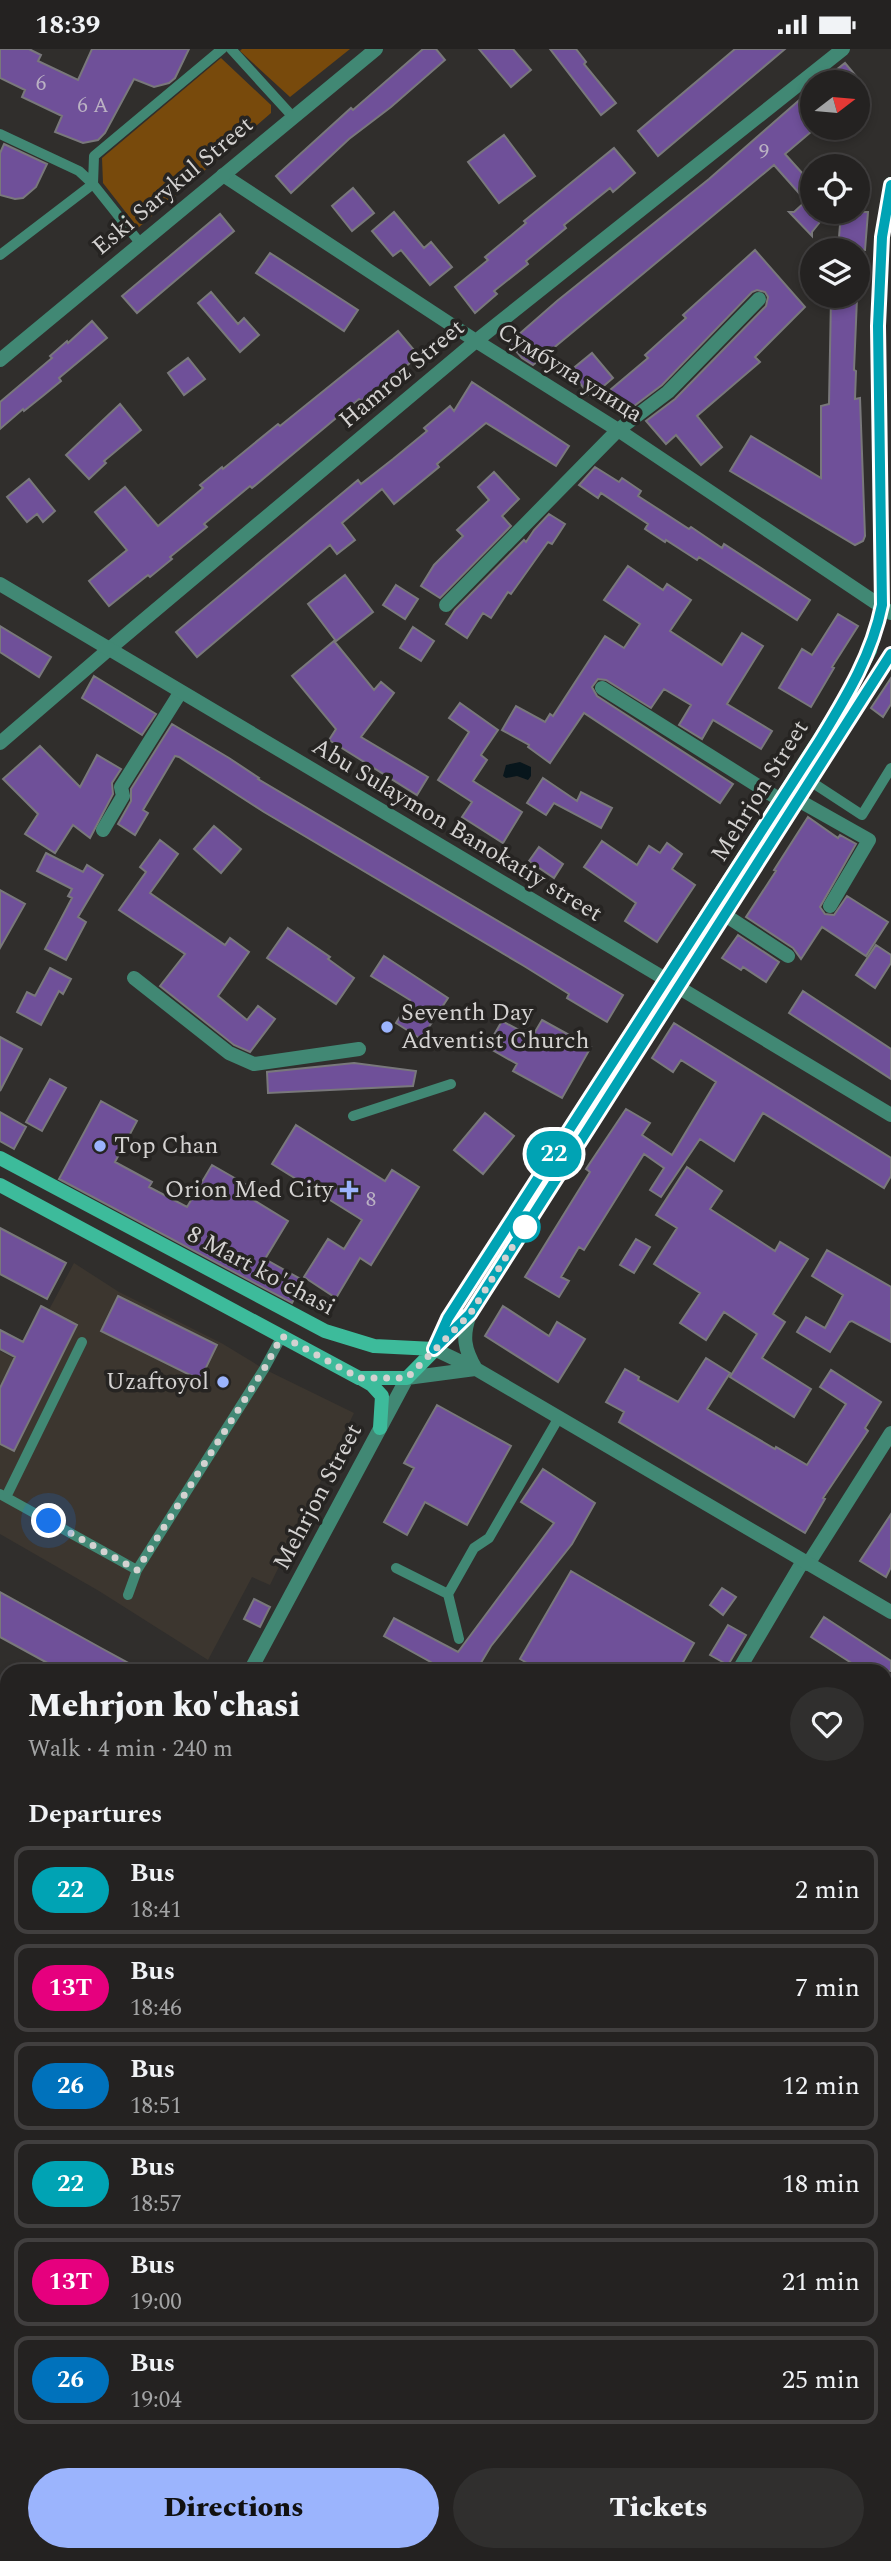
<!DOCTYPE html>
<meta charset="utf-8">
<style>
body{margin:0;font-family:Spectral,serif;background:#302f2e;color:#f1f3f6;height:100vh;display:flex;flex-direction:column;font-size:26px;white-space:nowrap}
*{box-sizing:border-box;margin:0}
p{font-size:23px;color:#a3a4a5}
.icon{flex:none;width:38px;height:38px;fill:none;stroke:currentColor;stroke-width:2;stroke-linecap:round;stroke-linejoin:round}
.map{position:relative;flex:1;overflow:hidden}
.sheet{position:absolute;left:0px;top:1615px;width:892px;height:898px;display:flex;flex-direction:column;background:#242221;border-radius:21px 21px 0 0;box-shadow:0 4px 10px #0003,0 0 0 2px #413f3f}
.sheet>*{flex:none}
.badge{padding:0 14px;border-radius:23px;font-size:24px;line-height:46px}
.needle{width:46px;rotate:74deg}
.tools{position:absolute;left:800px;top:21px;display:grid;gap:14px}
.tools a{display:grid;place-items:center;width:70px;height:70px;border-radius:50%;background:#242221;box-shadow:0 4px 10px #0003,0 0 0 2px #413f3f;font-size:35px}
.you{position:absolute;width:35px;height:35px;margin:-18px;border:5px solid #fff;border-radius:50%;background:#1a73e8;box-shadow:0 0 0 10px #1a73e833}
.map>.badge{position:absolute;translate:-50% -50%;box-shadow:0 0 0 4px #fff}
h2{padding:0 28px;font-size:26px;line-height:63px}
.round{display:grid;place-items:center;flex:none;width:74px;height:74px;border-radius:37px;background:#302f2e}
.overview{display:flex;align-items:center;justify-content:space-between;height:119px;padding:0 28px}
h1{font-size:33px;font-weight:800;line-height:52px}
.primary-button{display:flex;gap:14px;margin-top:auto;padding:14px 28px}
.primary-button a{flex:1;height:80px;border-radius:42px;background:#9bb4fd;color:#111;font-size:28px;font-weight:800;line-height:80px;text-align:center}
.primary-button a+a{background:#302f2e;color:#f1f3f6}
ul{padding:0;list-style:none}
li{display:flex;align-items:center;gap:21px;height:88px;margin:0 14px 10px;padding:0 14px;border:4px solid #413f3f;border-radius:14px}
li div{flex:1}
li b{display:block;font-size:26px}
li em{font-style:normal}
li .badge{min-width:77px;font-weight:700;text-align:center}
.status{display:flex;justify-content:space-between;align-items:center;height:49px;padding:0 35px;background:#242221;direction:ltr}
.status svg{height:19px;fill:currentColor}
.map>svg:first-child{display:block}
.built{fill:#3c362f}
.green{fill:#784a0c}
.water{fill:#08161c}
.building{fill:#6f5099;stroke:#79787b;stroke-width:2}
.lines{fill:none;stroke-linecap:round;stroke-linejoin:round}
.service{stroke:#418874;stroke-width:10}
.minor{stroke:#418874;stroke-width:14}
.tertiary{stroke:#418874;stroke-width:14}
.secondary{stroke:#3dbb9b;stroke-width:14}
.line-casing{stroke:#fff;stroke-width:16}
.line{stroke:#00a3b4;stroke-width:10}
.walk{stroke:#d4d2d1;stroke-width:7;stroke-dasharray:0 12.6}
.poi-dot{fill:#9bb4fd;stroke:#262422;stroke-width:2.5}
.stop-dot{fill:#fff;stroke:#00a3b4;stroke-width:3.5}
.labels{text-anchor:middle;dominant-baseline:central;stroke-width:7;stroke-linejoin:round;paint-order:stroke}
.number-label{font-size:21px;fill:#bbb2c3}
.street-label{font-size:24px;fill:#d4d2d1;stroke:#262422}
.poi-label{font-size:24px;fill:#d4d2d1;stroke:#262422;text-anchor:start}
</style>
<div class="status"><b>18:39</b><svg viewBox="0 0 49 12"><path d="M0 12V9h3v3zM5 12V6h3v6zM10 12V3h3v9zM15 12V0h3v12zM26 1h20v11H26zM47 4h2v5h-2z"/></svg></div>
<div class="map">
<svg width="891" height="2512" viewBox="0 0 891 2512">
<rect width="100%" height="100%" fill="#302e2c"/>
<path class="built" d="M74 1214 119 1243 223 1295 264 1320 354 1364 270 1536 252 1528 208 1611 99 1542 0 1485V1302L21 1313Z"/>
<path class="green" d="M242 0H350L290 48 240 2Z
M221 9 271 56V64L138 179 103 134 102 109Z"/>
<path class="water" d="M520 713 531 718V727L528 731 517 727 506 729 503 727 506 716Z"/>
<path class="building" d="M0 0H29L41 6 38 12 78 31 92 0H189L175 29 169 34 154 38 134 30 105 84 98 91 83 94 55 83 62 67 22 48 25 41 0 29Z
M423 0H436L445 11 391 58 349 90 291 144 276 127 351 59 353 61Z
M479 0H513L531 21 511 38Z
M550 0H576L586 13 584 15 616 54 601 66Z
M735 0H785L658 107 638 82Z
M845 14 861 33H821Z
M812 40V82L785 105 812 135V163H828L812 183V187L789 163H794L806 152 774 116 533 316 522 309 509 294 557 252 709 130Z
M504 86 535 127 499 154 468 113Z
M4 95 47 115 36 138 23 149 15 150 0 146V104Z
M614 99 635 124 613 143 610 139 564 176 566 179 526 212 528 215 494 242 497 245 475 264 455 238 488 211 485 208 526 174 524 172Z
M353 139 374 164 352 182 332 157Z
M394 163 424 199 431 193 452 218 430 236 401 201 393 207 372 182Z
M841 163H868L865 201H838Z
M220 165 234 182 137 264 122 247Z
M755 201 805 258 755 308 760 313 697 367 722 398 701 416 676 386 666 395 646 372 675 350 766 257 768 248 765 243 757 241 752 243 662 336 626 363 609 342 648 309 645 306 686 269 683 266Z
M270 204 358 261 344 282 256 224Z
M211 243 238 275 244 269 259 286 240 303 198 254Z
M831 248 857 249 854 321 856 322 855 350 860 349 865 487 863 492 855 496 730 422 751 387 821 429V357L829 355Z
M92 272 107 289 59 329 61 332 44 346 24 362 23 360 0 380V353L52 309 50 307 67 292 68 294Z
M398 282 419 307 361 352 359 350 252 439 250 437 204 475 207 478 170 508 172 510 150 528 148 526 109 557 89 532 127 501 95 463 125 438 158 477 203 439 200 436 222 418 223 420 278 375 280 377Z
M592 304 613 329 591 348 570 322Z
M188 309 205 330 184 346 168 324Z
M472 333 569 397 556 417 486 374 437 415 439 418 394 455 382 440 342 474 355 491 337 505 330 496 197 608 176 583 358 431 361 435 393 410 427 382 424 379 450 357 454 362Z
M120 355 141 381 104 412 106 414 89 430 66 406Z
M595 418 619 433 622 429 641 442 638 447 689 480 691 478 722 499 724 495 810 551 797 571 699 508 697 511 666 491 665 493 645 480 648 475 601 444 598 449 579 436Z
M494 423 519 450 502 467 511 477 440 549 421 537 434 516 463 487 457 481 489 451 478 438Z
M29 430 55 462 43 473 37 465 27 473 7 448Z
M549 465 565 475 552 495 548 493 511 545 508 543 491 569 483 564 467 589 446 575 455 561 524 491 526 493 534 481Z
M628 517 663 541 667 535 691 551 670 582 722 616 742 584 763 597 727 655 772 682 761 700 713 671 702 690 679 676 691 656 664 640 651 659 606 631 598 630 592 638 597 647 733 735 720 754 584 664 550 714 528 698 529 696 502 681 516 657 545 673 550 665 553 667 605 587 624 599 640 575 604 551Z
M345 526 373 563 336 592 308 555Z
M396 536 418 550 405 570 383 556Z
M838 565 858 577 832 618 834 619 811 658 779 639 802 600 812 606Z
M0 577 51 608 39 628 0 603Z
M413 578 434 592 421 612 400 599Z
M334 592 374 641 381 633 394 644 361 688 428 728 417 746 329 691 336 680 292 627Z
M94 627 156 665 142 686 82 649Z
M891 629V655L883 668 871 659Z
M460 654 498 681 481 706 487 711 473 732 522 763 503 794 462 768 472 753 438 731 469 683 449 669Z
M172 675 229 709 259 729 258 730 623 946 607 973 567 949 569 945 524 917 264 763 179 708 175 707 143 761 148 764 135 786 118 775 131 752V740Z
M40 697 80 738 97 706 121 720 112 734 113 745 90 789 73 776 55 804 25 785 38 765 3 730Z
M543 729 577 752 581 743 612 759 601 779 554 754 546 766 527 754Z
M808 768 838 789 840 786 856 795 820 858 825 865 834 866 847 847 888 873 866 907 822 878 801 910 793 899 746 868 776 822 774 821Z
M214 777 241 800 221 824 194 800Z
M160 791 178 805 150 844 225 896 230 889 249 903 218 947 247 971 258 957 275 970 250 1003 234 996 160 937 185 905 119 861 146 823 140 818Z
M602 792 637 816 649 797 660 804 667 794 682 805 672 820 695 836 657 893 625 872 636 854 584 818Z
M539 798 563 815 554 829 529 812Z
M46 804 83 823 87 816 103 826 78 868 86 873 66 911 45 900 72 849 68 847 72 840 37 822Z
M0 841 25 855 0 899Z
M288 879 330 908 328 910 354 929 336 955 267 909Z
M738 886 779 913 766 933 743 918 741 921 722 909Z
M876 896 891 906V914L875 939 856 926Z
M384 907 448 949 421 990 396 974 410 951 371 927Z
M50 919 71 930 63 945 59 942 41 976 17 963 27 943 35 947Z
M803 942 891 1000V1030L789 964Z
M542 971 591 998 562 1049 513 1022 517 1015 487 998 502 972 532 988Z
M674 974 891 1109V1127L884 1139 763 1064 734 1112 700 1090 661 1148 650 1141 664 1119 644 1105 584 1201 579 1198 561 1228 569 1232 559 1248 525 1228 590 1123 586 1120 626 1060 650 1074 642 1086 672 1106 716 1033 681 1011 673 1023 652 1009Z
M0 988 22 1000 0 1042Z
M354 1014 416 1022 413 1037 268 1044 267 1023Z
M50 1030 66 1039 42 1082 26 1073Z
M101 1052 137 1072 115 1113 152 1133 149 1138 187 1158 212 1116 252 1139 247 1147 288 1172 265 1210 304 1232 292 1254 59 1130Z
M0 1063 26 1078 14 1100 0 1092Z
M485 1064 514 1087 483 1125 454 1101Z
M296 1076 385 1132 392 1121 419 1138 371 1216 360 1209 336 1249 304 1228 328 1190 344 1200 362 1171 272 1115Z
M687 1118 722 1142 710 1160 775 1202 780 1193 808 1210 773 1265 785 1273 762 1309 811 1340 794 1368 730 1328 757 1285 724 1263 706 1291 680 1274 700 1244 654 1215 677 1179 656 1166Z
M0 1179 66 1214 47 1250 0 1225Z
M636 1190 650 1198 634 1224 620 1216Z
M827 1201 891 1238V1293L852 1272 849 1273 830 1303 797 1283 806 1268 825 1279 843 1246 812 1227Z
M118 1247 217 1296 200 1331 101 1282Z
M41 1257 77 1276 14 1402 0 1395V1339L15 1308 0 1300V1281L23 1293Z
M503 1257 549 1287 557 1273 585 1290 558 1333 485 1287Z
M706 1309 730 1324 707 1360 775 1400 776 1398 807 1416 846 1355 820 1338 831 1321 881 1353 865 1379 868 1382 823 1449 825 1450 805 1484 619 1373 624 1363 606 1353 625 1320 639 1328 638 1331 678 1353Z
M437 1356 511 1397 467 1476 425 1453 407 1486 384 1473 414 1419 404 1414Z
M543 1420 595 1454 572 1495 491 1597 476 1622H447L384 1587 394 1569 458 1603 554 1474 521 1453Z
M891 1465V1518L886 1528 860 1512Z
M571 1522 694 1594 678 1622H541L520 1610Z
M722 1539 736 1548 723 1566 710 1556Z
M0 1543 101 1599 143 1622H62L0 1588Z
M254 1550 270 1558 260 1578 244 1570Z
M824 1568 891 1612V1622H864L811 1588Z
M728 1576 746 1586 728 1616 710 1606Z"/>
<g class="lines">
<path class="service" d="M231 0 293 68
M0 85 79 122 93 135 140 194
M0 206 93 135 94 107 222 0
M810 732 862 766 891 719
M353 1067 451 1035
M0 1445 137 1521 264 1320 282 1287
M6 1448 82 1293
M396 1519 448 1545 459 1590
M448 1545 474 1499 489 1489 558 1370
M128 1546 137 1521
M0 2268 7 2257
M0 2335 7 2339
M886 2345 891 2348
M344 2506 355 2509 360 2506
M653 2506 663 2512
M117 2512 120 2506
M642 2512 645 2506"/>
<path class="minor" d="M223 126 476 292 618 381 891 564
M446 556 618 381 668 343 759 250
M602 639 782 752
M0 694 108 601 476 292 843 0
M798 751 869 791 830 857
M103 781 123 747 121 738 180 644
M725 866 788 907
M134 929 229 1004 254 1015 359 1000
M668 932 891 1066
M808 1515 891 1384
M738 1622 803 1512
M886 1897 891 1901
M886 2078 891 2081
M886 2459 889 2462 886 2468
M481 2512 484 2506
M860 2512 864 2506"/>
<path class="tertiary" d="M0 311 376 0
M0 535 667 931
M470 1265C462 1287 464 1300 476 1320
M434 1300 476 1320 891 1563
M250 1622 407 1329 475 1320
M0 2051 7 2039"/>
<path class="secondary" d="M0 1109 325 1282 374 1297 434 1300
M0 1136 359 1329H407L470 1265 891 605
M438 1293 448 1269 845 650 870 601 882 557 878 277 882 188 891 135
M360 1329 372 1336 382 1347 380 1379
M0 2481 7 2485
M46 2506 57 2512"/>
</g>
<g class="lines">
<g class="line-casing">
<path id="line" d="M891 136 882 188 878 277 882 556C872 606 846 648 820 691L448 1269 434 1300 470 1265 891 605"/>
</g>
<use href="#line" class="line"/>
<path class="walk" d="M49 1472 137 1521 264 1320 282 1287 359 1329H407L470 1265 525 1178"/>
</g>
<g class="poi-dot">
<circle cx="387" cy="978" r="7"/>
<circle cx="100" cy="1097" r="7"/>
<path d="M345.5 1130.5h7v7h7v7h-7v7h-7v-7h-7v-7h7z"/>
<circle cx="223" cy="1333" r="7"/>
</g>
<circle class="stop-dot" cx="525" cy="1178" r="14"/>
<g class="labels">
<g class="number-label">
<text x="41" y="35">6</text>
<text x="93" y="57">6 A</text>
<text x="764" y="103">9</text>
<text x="371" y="1151">8</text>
</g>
<g class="street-label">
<text transform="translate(173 137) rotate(-40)">Eski Sarykul Street</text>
<text transform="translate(570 324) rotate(32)">Сумбула улица</text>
<text transform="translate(402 325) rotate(-40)">Hamroz Street</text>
<text transform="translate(760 742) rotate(-58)">Mehrjon Street</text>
<text transform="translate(457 781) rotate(31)">Abu Sulaymon Banokatiy street</text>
<text transform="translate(261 1222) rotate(28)">8 Mart ko'chasi</text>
<text transform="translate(318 1448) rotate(-62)">Mehrjon Street</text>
</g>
<g class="poi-label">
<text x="401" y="964">Seventh Day<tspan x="401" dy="28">Adventist Church</tspan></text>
<text x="114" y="1097">Top Chan</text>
<text x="333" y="1141" text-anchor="end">Orion Med City</text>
<text x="209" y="1333" text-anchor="end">Uzaftoyol</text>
</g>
</g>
</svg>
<div class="tools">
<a><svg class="needle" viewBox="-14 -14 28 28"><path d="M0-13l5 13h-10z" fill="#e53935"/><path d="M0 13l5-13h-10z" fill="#a3a4a5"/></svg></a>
<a><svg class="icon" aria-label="locate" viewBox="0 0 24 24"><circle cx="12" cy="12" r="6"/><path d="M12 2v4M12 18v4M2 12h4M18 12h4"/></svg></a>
<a><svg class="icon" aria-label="layers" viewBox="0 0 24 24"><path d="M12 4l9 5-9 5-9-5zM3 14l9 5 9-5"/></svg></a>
</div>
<div class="you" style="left:49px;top:1472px"></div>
<b class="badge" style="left:554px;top:1105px;background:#00a3b4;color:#fff">22</b>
<section class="sheet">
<div class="overview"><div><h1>Mehrjon ko'chasi</h1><p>Walk · 4 min · 240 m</p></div><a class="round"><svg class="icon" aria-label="heart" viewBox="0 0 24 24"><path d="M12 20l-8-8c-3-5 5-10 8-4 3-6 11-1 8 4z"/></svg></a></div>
<h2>Departures</h2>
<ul>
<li><span class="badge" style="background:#00a3b4;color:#fff">22</span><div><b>Bus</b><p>18:41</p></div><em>2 min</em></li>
<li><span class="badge" style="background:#e6007e;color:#fff">13Т</span><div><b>Bus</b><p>18:46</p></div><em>7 min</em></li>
<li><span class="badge" style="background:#0072bc;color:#fff">26</span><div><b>Bus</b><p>18:51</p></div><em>12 min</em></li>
<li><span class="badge" style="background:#00a3b4;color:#fff">22</span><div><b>Bus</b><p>18:57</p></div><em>18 min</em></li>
<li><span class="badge" style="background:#e6007e;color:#fff">13Т</span><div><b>Bus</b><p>19:00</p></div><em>21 min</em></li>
<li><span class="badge" style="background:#0072bc;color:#fff">26</span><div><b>Bus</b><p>19:04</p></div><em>25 min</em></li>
</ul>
<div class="primary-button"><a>Directions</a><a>Tickets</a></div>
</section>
</div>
